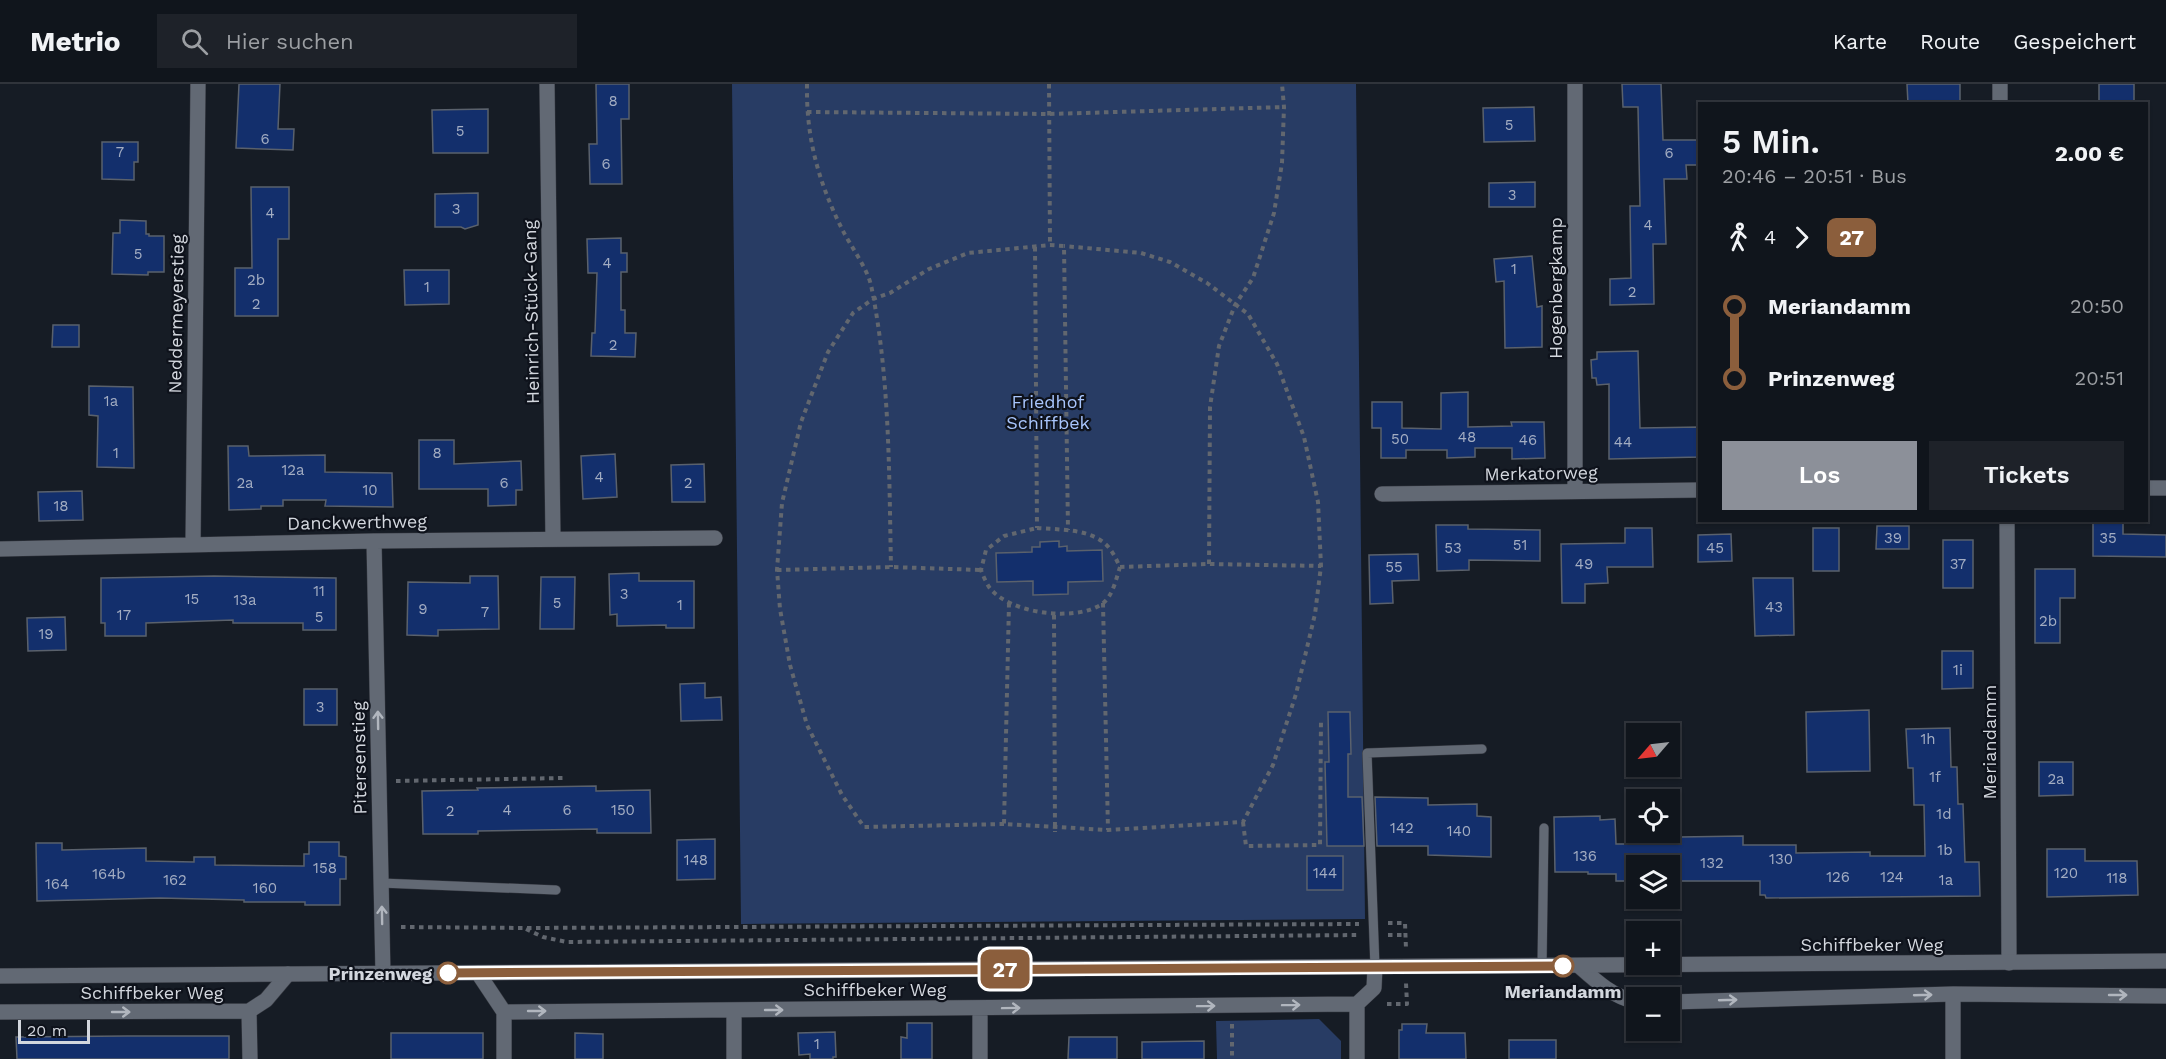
<!DOCTYPE html>
<html lang="de">
<meta charset="utf-8">
<style>
body{margin:0;font-family:"Work Sans",sans-serif;background:#1e2229;color:#f1f3f6;height:100vh;display:flex;flex-direction:column;font-size:22px;white-space:nowrap}
*{box-sizing:border-box;margin:0}
p{font-size:20px;color:#9c9fa3}
.icon{flex:none;width:33px;height:33px;fill:none;stroke:currentColor;stroke-width:2;stroke-linecap:round;stroke-linejoin:round}
.map{position:relative;flex:1;overflow:hidden}
.panel{position:absolute;left:1698px;top:18px;width:450px;height:420px;display:flex;flex-direction:column;background:#10151c;border-radius:0px;box-shadow:0 2px 4px #0004,0 0 0 2px #30343b}
.panel>*{flex:none}
.badge{padding:0 12px;border-radius:9px;font-size:21px;line-height:39px}
.needle{width:39px;rotate:242deg}
.controls{position:absolute;left:1626px;top:639px;display:grid;gap:12px}
.controls a{display:grid;place-items:center;width:54px;height:54px;border-radius:0px;background:#10151c;box-shadow:0 2px 4px #0004,0 0 0 2px #30343b;font-size:30px}
.scale{position:absolute;left:18px;bottom:15px;width:72px;box-sizing:border-box;padding-left:6px;border:3px solid #d3d7de;border-top:0;font-size:16px;line-height:21px;white-space:nowrap;color:#d3d7de;-webkit-text-stroke:4px #0e121b;paint-order:stroke}
.map>.badge{position:absolute;translate:-50% -50%;box-shadow:0 0 0 3px #fff}
.legs{display:flex;align-items:center;gap:9px;height:66px;padding:0 24px;font-size:20px}
.legs p{margin-inline-start:auto}
.headline{display:flex;align-items:center;justify-content:space-between;height:102px;padding:0 24px}
h1{font-size:33px;font-weight:600;line-height:45px}
.cta{display:flex;gap:12px;margin-top:auto;padding:12px 24px}
.cta a{flex:1;height:69px;border-radius:0px;background:#8c9099;color:#fff;font-size:24px;font-weight:600;line-height:69px;text-align:center}
.cta a+a{background:#1e2229;color:#f1f3f6}
ul{padding:0 24px;list-style:none}
li{display:flex;align-items:center;gap:21px;height:72px;font-size:22px}
li i{display:grid;place-items:center;width:9px;height:100%;margin:0 8px;background:currentColor}
li i::after{content:'';width:15px;height:15px;margin:-8px;border:4px solid;border-radius:50%;background:#10151c}
li p{margin-inline-start:auto}
li:first-child i{background:linear-gradient(#0000 50%,currentColor 0)}
li:last-child i{background:linear-gradient(currentColor 50%,#0000 0)}
header{display:flex;align-items:center;gap:36px;box-sizing:border-box;height:84px;padding:0 30px;background:#10151c;border-bottom:2px solid #30343b}
header strong{font-size:28px}
nav{display:flex;gap:33px;margin-inline-start:auto;font-size:21px}
.search{width:420px;height:54px;background:#1e2229;display:flex;align-items:center;gap:15px;box-sizing:border-box;padding:0 21px;border-radius:0px;color:#9c9fa3;font-size:22px}
.map>svg:first-child{display:block}
.green{fill:#283c64}
.building{fill:#132f6c;stroke:#5a616c;stroke-width:1.5}
.lines{fill:none;stroke-linecap:round;stroke-linejoin:round}
.service-casing{stroke:#353840;stroke-width:10}
.minor-casing{stroke:#353840;stroke-width:16}
.secondary-casing{stroke:#353840;stroke-width:16}
.path{stroke:#62676f;stroke-width:4;stroke-dasharray:4.5 4.5;stroke-linecap:butt}
.service{stroke:#626974;stroke-width:9}
.minor{stroke:#626974;stroke-width:15}
.secondary{stroke:#626974;stroke-width:15}
.oneway{stroke:#b1b6be}
.line-1-casing{stroke:#fff;stroke-width:14}
.line-1{stroke:#8b5e3c;stroke-width:9}
.stop-1-dot{fill:#fff;stroke:#8b5e3c;stroke-width:3}
.labels{text-anchor:middle;dominant-baseline:central;stroke-width:4.5;stroke-linejoin:round;paint-order:stroke}
.number-label{font-size:15px;fill:#a3adc2}
.street-label{font-size:18px;fill:#d3d7de;stroke:#0e121b}
.park-label{font-size:18px;fill:#a8c5fc;stroke:#0e121b}
.stop-label{font-size:18px;font-weight:bold;fill:#d3d7de;stroke:#0e121b;text-anchor:end}
</style>
<header>
<strong>Metrio</strong>
<div class="search"><svg class="icon" aria-label="search" viewBox="0 0 24 24"><circle cx="10" cy="10" r="6"/><path d="M15 15l6 6"/></svg>Hier suchen</div>
<nav><a>Karte</a><a>Route</a><a>Gespeichert</a></nav>
</header>
<div class="map">
<svg width="2166" height="975" viewBox="0 0 2166 975">
<rect width="100%" height="100%" fill="#161c25"/>
<path class="green" d="M732 0H1356L1365 835 741 840Z
M1319 935 1341 957V975H1217L1216 937Z"/>
<path class="building" d="M239 0H280L278 45H294L293 66 236 64Z
M596 0H629V35H621L622 100H590L589 60H597Z
M1622 0H1661L1663 56H1700V81H1686L1687 95H1664L1666 160H1653L1654 220 1610 221V195L1631 194 1630 122H1640L1638 23H1623Z
M1907 0H1960V20H1908Z
M2099 0H2134V20H2099Z
M1534 23 1535 57 1484 58 1483 24Z
M488 25V69H433L432 26Z
M102 58H138V78H134V96L102 95Z
M1535 98V123H1489V99Z
M251 103H289V155H278V232H235V184H252Z
M478 109V141L465 145 461 143H435V110Z
M120 136 146 137V150H149V152H164V188H148V191L112 190 113 149H120Z
M621 154V169H627V188H621V226H625V249H636L635 273 591 272 592 249H595L597 189H588L587 155Z
M1532 172 1537 223 1542 222V263L1505 264 1504 197 1496 198 1494 175Z
M404 186H449V220L405 221Z
M53 241H79V263H52Z
M1638 267 1640 344 1700 343V373L1609 375V300L1597 301 1596 294H1592L1591 276 1597 275V268Z
M89 302 133 303 134 384 97 383 98 332 89 331Z
M1468 308V343L1512 342 1511 338H1544L1545 374 1512 375V364H1475V373L1447 374V366H1406V374H1381V344H1372V318H1402V344L1441 345V309Z
M419 356H454V380L521 377 522 406H516V421L488 422V405H419Z
M228 362H248L249 372 325 371V388L392 389 393 423 325 422 326 416H283V422H261V425L229 426Z
M615 370 617 413 583 415 581 372Z
M704 380 705 418H672L671 381Z
M82 407 83 436 39 437 38 408Z
M2093 436H2123V450L2166 451V473L2093 472Z
M1436 441H1468V445L1540 446V477L1469 476V486L1437 487Z
M1877 442H1909V465H1876Z
M1625 444H1652L1653 483H1607L1608 499 1585 500V519H1562L1561 460 1625 459Z
M1813 444H1839V487H1813Z
M1731 450 1732 477 1698 478V451Z
M1943 456H1973V504H1943Z
M1059 457V463L1067 462V467L1102 466 1103 497 1068 498V510L1033 511V497L997 498 996 469 1032 468V463H1040V458Z
M1418 470 1419 496 1392 497 1393 519 1370 520 1369 471Z
M2035 485H2075V514H2060V559H2035Z
M639 489V497H694V544H666V541L617 542V530L610 531 609 490Z
M214 492 336 494V546H303V539H233V536L146 539V552H105V539H101V494Z
M470 492H498L499 545 438 546V552L407 551 408 498 470 499Z
M541 493H575L574 545H540Z
M1753 494H1793L1794 551 1755 552Z
M65 533 66 566 28 567 27 534Z
M1942 567H1973V604L1942 605Z
M705 599V614L721 613 722 636 681 637 680 600Z
M304 605H337V641H304Z
M1869 626 1870 687 1807 688 1806 628Z
M1328 628H1350L1351 670H1348V713H1362L1364 762H1327L1325 678H1329Z
M1950 644 1951 683H1957L1958 720H1963L1965 778H1979L1980 812 1766 814 1765 811H1760V797H1670V782H1636V797H1616V790H1588V788H1555L1554 733 1600 732V736L1615 735 1616 760H1680V753L1743 752V761H1796V769L1870 768V772H1925L1924 721H1914L1913 684H1908L1906 645Z
M2039 678H2073V711L2039 712Z
M596 702V707L650 706 651 749H597V745L478 747V750H423L422 707 478 706 477 704Z
M1375 713 1428 714V721L1477 720V732L1491 733V773L1428 771V762H1377Z
M715 755V795L677 796V756Z
M309 758H339V772L346 773V795H340V821H305V818H244V816L160 814 37 817 36 759H62V766L146 764V777L194 778V773H215V781L304 782V770H309Z
M2047 765H2085V777H2137L2138 811 2047 813Z
M1307 772H1343V806H1307Z
M907 939H932V975H901V953L907 954Z
M1402 940H1427L1426 949H1465L1466 975H1399V946H1402Z
M835 948 836 973H833V975H810V970L799 971 798 949Z
M391 949H483V975H391Z
M575 949 603 950V975H575Z
M127 952H229V975H17L16 953Z
M1069 953H1117V975H1068Z
M1509 956H1556V975H1509Z
M1204 957V975H1142V958Z"/>
<g class="lines">
<g class="service-casing">
<path id="service" d="M381 799 556 806
M1542 882 1544 744
M1375 883 1367 669 1482 665"/>
</g>
<g class="minor-casing">
<path id="minor" d="M547 0 553 455
M1575 0V407
M2000 0V20
M2146 404H2166
M1382 410 1700 406
M2007 436 2009 879
M374 457 383 890
M193 461 198 0
M0 465 374 457 715 454
M1579 882C1597 898 1612 912 1636 918
M478 889 504 928 1357 920 1374 904 1375 883
M1953 910V975
M1670 918 1953 910 2166 912
M1357 920V975
M980 924V975
M734 926V975
M249 927 250 975
M0 928 249 927 266 916 288 890
M504 928V975"/>
</g>
<g class="secondary-casing">
<path id="secondary" d="M0 892 2166 877"/>
</g>
<path class="path" d="M807 0C806 53 818 97 842 145 850 161 867 184 871 201 890 293 889 390 891 483
M1049 0 1050 161
M807 28 1049 30 1284 23
M1035 163 1037 444
M1037 444C1060 446 1094 444 1110 465 1114 470 1117 477 1120 483 1116 495 1113 512 1102 520 1075 538 1009 530 989 503 986 498 983 492 981 486L986 466 1004 452Z
M1209 480 1210 323 1219 262 1235 221 1253 194 1274 129 1282 79 1284 23 1282 0
M1120 483 1209 480 1321 482
M777 486 891 483 981 486
M1009 519 1004 740 1108 746 1243 738 1273 681 1296 610 1315 530 1321 482 1318 418 1304 353 1277 280 1248 230 1207 199 1170 178 1141 169 1064 162
M1103 519 1108 746
M1054 531 1055 748
M396 697 563 694
M1243 738 1246 762 1320 761 1321 636
M1004 740 864 743 842 711 807 641 790 581 780 525 777 486 782 419 801 338 828 268 853 229 873 215 890 209 929 185 968 169 1050 161 1064 162 1068 446
M1388 839H1405L1406 865
M401 843 526 844 1359 840
M526 845 543 853 567 858 1359 851
M1388 851H1406
M1387 920H1407L1406 899
M1232 940V975"/>
<use href="#service" class="service"/>
<use href="#minor" class="minor"/>
<use href="#secondary" class="secondary"/>
</g>
<defs><path id="oneway-shaft" d="M-6 0H5M1.5-3L5.5 0L1.5 3" fill="none" stroke-width="1.6" stroke-linecap="round" stroke-linejoin="round" transform="scale(1.5)"/></defs>
<g class="oneway">
<use href="#oneway-shaft" transform="translate(378 636) rotate(-91)"/>
<use href="#oneway-shaft" transform="translate(382 831) rotate(-91)"/>
<use href="#oneway-shaft" transform="translate(1923 911) rotate(-2)"/>
<use href="#oneway-shaft" transform="translate(2118 911)"/>
<use href="#oneway-shaft" transform="translate(1728 916) rotate(-2)"/>
<use href="#oneway-shaft" transform="translate(1291 921) rotate(-1)"/>
<use href="#oneway-shaft" transform="translate(1206 922) rotate(-1)"/>
<use href="#oneway-shaft" transform="translate(1011 924) rotate(-1)"/>
<use href="#oneway-shaft" transform="translate(774 926)"/>
<use href="#oneway-shaft" transform="translate(537 927)"/>
<use href="#oneway-shaft" transform="translate(121 928)"/>
</g>
<g class="lines">
<g class="line-1-casing">
<path id="line-1" d="M448 889 1563 882"/>
</g>
<use href="#line-1" class="line-1"/>
</g>
<g class="stop-1-dot">
<circle cx="1563" cy="882" r="10"/>
<circle cx="448" cy="889" r="10"/>
</g>
<g class="labels">
<g class="number-label">
<text x="613" y="17">8</text>
<text x="1509" y="41">5</text>
<text x="460" y="47">5</text>
<text x="265" y="55">6</text>
<text x="120" y="68">7</text>
<text x="1669" y="69">6</text>
<text x="606" y="80">6</text>
<text x="1512" y="111">3</text>
<text x="456" y="125">3</text>
<text x="270" y="129">4</text>
<text x="1648" y="141">4</text>
<text x="138" y="170">5</text>
<text x="607" y="179">4</text>
<text x="1514" y="185">1</text>
<text x="256" y="196">2b</text>
<text x="427" y="203">1</text>
<text x="1632" y="208">2</text>
<text x="256" y="220">2</text>
<text x="613" y="261">2</text>
<text x="111" y="317">1a</text>
<text x="1467" y="353">48</text>
<text x="1400" y="355">50</text>
<text x="1528" y="356">46</text>
<text x="1623" y="358">44</text>
<text x="116" y="369">1</text>
<text x="437" y="369">8</text>
<text x="293" y="386">12a</text>
<text x="599" y="393">4</text>
<text x="245" y="399">2a</text>
<text x="504" y="399">6</text>
<text x="688" y="399">2</text>
<text x="370" y="406">10</text>
<text x="61" y="422">18</text>
<text x="1893" y="454">39</text>
<text x="2108" y="454">35</text>
<text x="1520" y="461">51</text>
<text x="1453" y="464">53</text>
<text x="1715" y="464">45</text>
<text x="1584" y="480">49</text>
<text x="1958" y="480">37</text>
<text x="1394" y="483">55</text>
<text x="319" y="507">11</text>
<text x="624" y="510">3</text>
<text x="192" y="515">15</text>
<text x="245" y="516">13a</text>
<text x="557" y="519">5</text>
<text x="680" y="521">1</text>
<text x="1774" y="523">43</text>
<text x="423" y="525">9</text>
<text x="485" y="528">7</text>
<text x="124" y="531">17</text>
<text x="319" y="533">5</text>
<text x="2048" y="537">2b</text>
<text x="46" y="550">19</text>
<text x="1958" y="586">1i</text>
<text x="320" y="623">3</text>
<text x="1928" y="655">1h</text>
<text x="1935" y="693">1f</text>
<text x="2056" y="695">2a</text>
<text x="507" y="726">4</text>
<text x="567" y="726">6</text>
<text x="623" y="726">150</text>
<text x="450" y="727">2</text>
<text x="1944" y="730">1d</text>
<text x="1402" y="744">142</text>
<text x="1459" y="747">140</text>
<text x="1945" y="766">1b</text>
<text x="1585" y="772">136</text>
<text x="1781" y="775">130</text>
<text x="696" y="776">148</text>
<text x="1712" y="779">132</text>
<text x="325" y="784">158</text>
<text x="1325" y="789">144</text>
<text x="2066" y="789">120</text>
<text x="109" y="790">164b</text>
<text x="1838" y="793">126</text>
<text x="1892" y="793">124</text>
<text x="2117" y="794">118</text>
<text x="175" y="796">162</text>
<text x="1946" y="796">1a</text>
<text x="57" y="800">164</text>
<text x="265" y="804">160</text>
<text x="817" y="960">1</text>
</g>
<g class="street-label">
<text transform="translate(1555 204) rotate(-90)">Hogenbergkamp</text>
<text transform="translate(531 228) rotate(-91)">Heinrich-Stück-Gang</text>
<text transform="translate(176 230) rotate(-89)">Neddermeyerstieg</text>
<text transform="translate(1541 389) rotate(-1)">Merkatorweg</text>
<text transform="translate(357 438) rotate(-1)">Danckwerthweg</text>
<text transform="translate(1989 658) rotate(-90)">Meriandamm</text>
<text transform="translate(359 674) rotate(-91)">Pitersenstieg</text>
<text x="1872" y="860">Schiffbeker Weg</text>
<text x="875" y="905">Schiffbeker Weg</text>
<text x="152" y="908">Schiffbeker Weg</text>
</g>
<g class="park-label">
<text x="1048" y="317">Friedhof<tspan x="1048" dy="21">Schiffbek</tspan></text>
</g>
<g class="stop-label">
<text x="432" y="889">Prinzenweg</text>
<text x="1563" y="907" text-anchor="middle">Meriandamm</text>
</g>
</g>
</svg>
<div class="controls">
<a><svg class="needle" viewBox="-14 -14 28 28"><path d="M0-13l5 13h-10z" fill="#e53935"/><path d="M0 13l5-13h-10z" fill="#9c9fa3"/></svg></a>
<a><svg class="icon" aria-label="locate" viewBox="0 0 24 24"><circle cx="12" cy="12" r="6"/><path d="M12 2v4M12 18v4M2 12h4M18 12h4"/></svg></a>
<a><svg class="icon" aria-label="layers" viewBox="0 0 24 24"><path d="M12 4l9 5-9 5-9-5zM3 14l9 5 9-5"/></svg></a>
<a>+</a>
<a>−</a>
</div>
<div class="scale">20 m</div>
<b class="badge" style="left:1005px;top:885px;background:#8b5e3c;color:#fff">27</b>
<section class="panel">
<div class="headline"><div><h1>5 Min.</h1><p>20:46 – 20:51 · Bus</p></div><b>2.00 €</b></div>
<div class="legs"><svg class="icon" aria-label="walk" viewBox="0 0 24 24"><circle cx="13" cy="4" r="2"/><path d="M13 8l-2 6 4 7M11 14l-3 7M7 12l3-4h3l4 4"/></svg>4<svg class="icon" aria-label="forward" viewBox="0 0 24 24"><path d="M9 5l7 7-7 7"/></svg><b class="badge" style="background:#8b5e3c;color:#fff">27</b></div>
<ul>
<li><i style="color:#8b5e3c"></i><b>Meriandamm</b><p>20:50</p></li>
<li><i style="color:#8b5e3c"></i><b>Prinzenweg</b><p>20:51</p></li>
</ul>
<div class="cta"><a>Los</a><a>Tickets</a></div>
</section>
</div>
